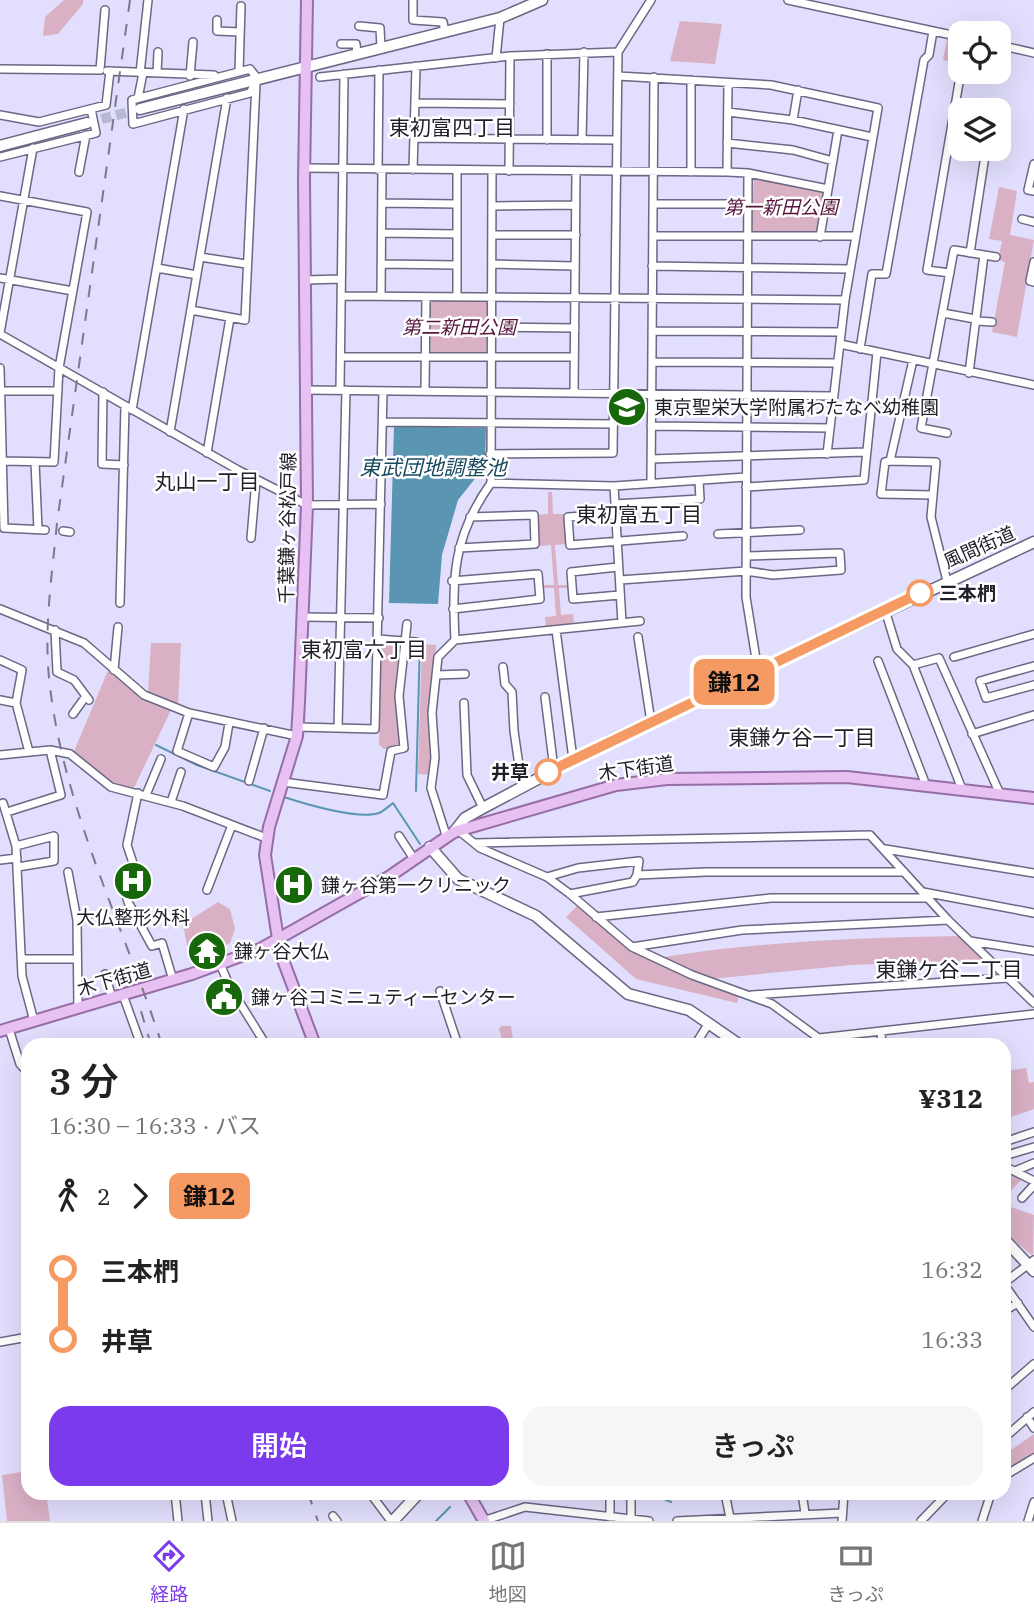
<!DOCTYPE html>
<html lang="ja">
<meta charset="utf-8">
<style>
body{margin:0;font-family:"IBM Plex Serif","Noto Sans JP",serif;background:#f6f6f6;color:#222;height:100vh;display:flex;flex-direction:column;font-size:26px;white-space:nowrap}
*{box-sizing:border-box;margin:0}
p{font-size:23px;color:#767676}
.icon{flex:none;width:38px;height:38px;fill:none;stroke:currentColor;stroke-width:2;stroke-linecap:round;stroke-linejoin:round}
.map{position:relative;flex:1;overflow:hidden}
.sheet{position:absolute;left:21px;top:1038px;width:990px;height:462px;display:flex;flex-direction:column;background:#fff;border-radius:21px;box-shadow:0 7px 28px #0002}
.sheet>*{flex:none}
.badge{padding:0 14px;border-radius:10px;font-size:24px;line-height:46px}
.fabs{position:absolute;left:948px;top:21px;display:grid;gap:14px}
.fabs a{display:grid;place-items:center;width:63px;height:63px;border-radius:14px;background:#fff;box-shadow:0 7px 28px #0002;font-size:35px}
.map>.badge{position:absolute;translate:-50% -50%;box-shadow:0 0 0 4px #fff}
.legs{display:flex;align-items:center;gap:10px;height:77px;padding:0 28px;font-size:23px}
.legs p{margin-inline-start:auto}
.summary{display:flex;align-items:center;justify-content:space-between;height:119px;padding:0 28px}
h1{font-size:38px;font-weight:600;line-height:52px}
.primary-button{display:flex;gap:14px;margin-top:auto;padding:14px 28px}
.primary-button a{flex:1;height:80px;border-radius:21px;background:#7c3aed;color:#fff;font-size:28px;font-weight:600;line-height:80px;text-align:center}
.primary-button a+a{background:#f6f6f6;color:#222}
ul{padding:0 28px;list-style:none}
li{display:flex;align-items:center;gap:24px;height:70px;font-size:26px}
li i{display:grid;place-items:center;width:10px;height:100%;margin:0 9px;background:currentColor}
li i::after{content:'';width:18px;height:18px;margin:-9px;border:5px solid;border-radius:50%;background:#fff}
li p{margin-inline-start:auto}
li:first-child i{background:linear-gradient(#0000 50%,currentColor 0)}
li:last-child i{background:linear-gradient(currentColor 50%,#0000 0)}
.dock{display:flex;justify-content:space-around;align-items:center;height:98px;border-top:2px solid #e0e0e0;background:#fff;font-size:19px;color:#767676}
.dock a{display:grid;justify-items:center;gap:4px}
.dock .current{color:#7c3aed}
.map>svg:first-child{display:block}
.green{fill:#dab0c5}
.water{fill:#5a96b2}
.lines{fill:none;stroke-linecap:round;stroke-linejoin:round}
.stream{stroke:#5a96b2;stroke-width:2}
.secondary-tunnel{stroke:#bab9d3;stroke-width:10;stroke-dasharray:10 5;stroke-linecap:butt}
.street-casing{stroke:#6a6883;stroke-width:10}
.secondary-casing{stroke:#6a6883;stroke-width:13}
.primary-casing{stroke:#966da6;stroke-width:14}
.street{stroke:#fff;stroke-width:7}
.secondary{stroke:#fff;stroke-width:10}
.primary{stroke:#e6c1f2;stroke-width:10}
.rail{stroke:#7a798d;stroke-width:2;stroke-dasharray:12 12;stroke-linecap:butt}
.line-1-casing{stroke:#fff;stroke-width:16}
.line-1{stroke:#f69a63;stroke-width:10}
.stop-1-dot{fill:#fff;stroke:#f69a63;stroke-width:3.5}
.labels{text-anchor:middle;dominant-baseline:central;stroke-width:5;stroke-linejoin:round;paint-order:stroke}
.park-label{font-size:19px;font-style:italic;fill:#55153c;stroke:#fff}
.poi-label{font-size:19px;fill:#201f2a;stroke:#fff;text-anchor:start}
.street-label{font-size:19px;fill:#201f2a;stroke:#fff}
.stop-label{font-size:19px;font-weight:bold;fill:#201f2a;stroke:#fff;text-anchor:start}
.neighbourhood-label{font-size:21px;fill:#201f2a;stroke:#fff}
.water-label{font-size:21px;font-style:italic;fill:#184a5f;stroke:#fff}
</style>
<div class="map">
<svg width="1034" height="1521" viewBox="0 0 1034 1521">
<rect width="100%" height="100%" fill="#e1dffd"/>
<path class="green" d="M64 0H83V4L58 34 43 36 45 17Z
M680 21 722 24 715 64 670 61Z
M947 39 961 44 958 63 943 60Z
M754 176 824 192 816 234 751 232Z
M999 187 1017 191 1010 235 1034 240 1017 337 992 332 1005 262 998 260 1002 241 989 239Z
M435 299 489 302 486 355H431L429 305Z
M548 492H552L553 514H565L567 544 555 545 558 585H569V588H559L561 615 573 614 574 623 546 627 545 617 556 616 554 588H542V585H554L551 545 540 546 538 515 548 514Z
M151 643H181L178 706 148 694Z
M384 643 401 647 400 747 384 749 379 745 381 645Z
M422 644 436 645 431 775 418 774Z
M109 668 133 689 172 708 133 790 112 785 73 754Z
M218 902 230 909 235 929 230 943 224 946 223 955 205 961 196 944 187 946 183 924Z
M579 904 634 951 740 993 737 1003 636 979 566 917Z
M961 936 984 960 852 965 710 979 657 958C761 941 856 938 961 936Z
M501 1026H511L514 1045H504L499 1029Z
M1026 1068 1029 1083 1034 1082V1109L1005 1119V1071Z
M1005 1169 1024 1177 1005 1197Z
M1005 1205 1034 1215 1033 1256 1005 1233Z
M1034 1434V1455L1012 1469 1004 1455Z
M28 1471V1493H46L50 1521H7L2 1475Z"/>
<path class="water" d="M394 426 486 428 485 466 458 500 442 555 438 604 389 603Z"/>
<g class="lines">
<path class="stream" d="M156 745 197 765 270 791
M416 791 420 641
M284 797C305 804 359 820 379 813 384 811 389 806 393 803L420 844
M650 1493 671 1502
M940 1493H941
M461 1497 463 1495
M436 1521 450 1507"/>
<path class="secondary-tunnel" d="M87 123 140 109"/>
<g class="street-casing">
<path id="street" d="M413 0V20L443 22 445 32
M788 0 961 37
M217 20V31L240 32
M359 26 380 28 381 48
M341 44H356L357 54
M999 45 1034 53
M496 58 500 18
M0 69 100 70 105 10
M107 71 214 75
M239 72 241 6
M140 73 148 0
M157 73 158 52
M190 76 193 42
M618 76 771 85 878 108 845 300 827 454
M320 77 510 56 618 52 651 0
M255 84 250 93 133 124 132 100 250 69 257 78
M138 98 143 73
M415 103 510 104
M728 112 793 120 872 137
M0 115 39 122 106 105 110 71
M793 120 798 90
M414 138 617 140
M547 140V54
M582 140 584 52
M727 143 793 150 833 161
M0 157 96 133 91 109
M1034 164 1028 190 1034 191
M304 168 727 172 748 173 828 189
M378 170 379 70
M413 170 416 66
M492 171 491 483C453 536 452 577 455 640L640 621
M509 171 510 56
M79 172 86 135
M691 172V80
M727 172 728 83
M748 173 746 597 758 671
M0 196 87 212 59 368 54 462 2 461
M383 203 457 204
M653 204H747
M493 206 576 205
M1022 219 1034 222
M383 233 457 234
M493 235H576
M653 236H856
M820 237 838 130
M970 253 986 149
M200 257 246 264
M1034 262 1030 281 1034 282
M382 264 457 265
M492 264 575 266
M652 266 850 269
M157 268 197 275
M950 273 927 270 961 71
M0 278 73 291
M305 280 341 279
M341 296 845 300
M381 296 382 170
M457 297V170
M191 310 245 320 256 83
M943 313 975 319
M977 321 992 322
M492 327 575 328
M652 331 841 332
M0 333 33 148
M0 334 238 470 307 505 381 504
M840 344 1034 385
M860 349 872 274H886L924 60 929 55 933 31
M341 357H574
M652 362 837 363
M0 368 4 528 45 530
M969 373 984 255
M306 390 833 396
M340 390 344 74
M1 391H58
M425 391 426 297
M103 392 102 464 124 465
M574 393 576 172
M132 410 184 109
M383 422 614 424
M651 426 830 428
M170 432 227 98
M947 433 921 428 954 250 996 257
M207 453 230 318
M490 454 613 453 618 52
M651 459 865 452
M890 461 936 462 933 495 881 494 885 462 890 461 913 360
M35 462 38 529
M491 483 614 486 746 477
M651 483 654 77
M614 486 622 623
M746 487 864 480 877 352
M933 495 931 517 947 581
M615 504 700 499 699 481
M616 514 568 517 570 545 683 536
M63 531 70 532
M718 534 800 530
M251 538 256 480
M459 548 535 544 534 515 470 517
M618 567 571 572 573 599 620 595
M620 580 746 571 773 575 841 570 840 553 748 556
M452 581 538 574 540 599 453 609
M120 603 125 406
M0 609 84 643 144 695 189 713 297 736
M885 610 897 649 913 665 962 789
M302 617 379 618
M55 630 57 672 74 680 89 700
M556 630 573 759
M638 637 651 722
M378 639 416 642
M954 657 1034 634
M0 660 22 670 16 703 29 752
M878 661 924 780 922 785
M913 665 939 658 1000 794
M1034 666 980 681 986 698 1034 685
M503 667 505 684 512 692 514 731 522 786
M114 670 118 627
M437 675 465 674
M545 697 554 769
M0 700 16 703
M464 703 467 775 483 808
M189 713 177 751 214 767 225 747 229 723
M73 714 86 696
M298 727 375 729 383 391
M338 728 346 390
M972 734 1034 715
M0 755 50 750 70 754 111 787 183 806 266 838
M249 781 264 728
M283 782 383 795 391 751 404 748 399 696 407 624
M138 793 127 845 135 869 120 874 128 902 152 946 162 943 173 980
M146 795 161 759
M171 802 181 772
M3 803 16 846 22 976 34 1021
M7 812 61 795 50 750
M458 830 480 848 547 877 570 894 632 947 692 975 772 1004 828 1045
M446 835 431 788 435 758 432 713 438 657 455 640
M399 836 414 859
M474 843 870 835 948 920 1034 1003
M16 846 54 836V861L18 867
M885 849 1034 873
M0 860 17 858
M68 872 77 920 78 1008
M547 877 578 868 639 861 637 875 706 872H904
M207 890 232 825
M923 892 1034 913
M570 894 633 882 637 875
M596 917 771 898H928
M77 920 88 916
M970 941 1034 951
M632 947 742 930 948 920
M21 959H76
M220 964 230 987 266 1045
M105 974 112 998
M440 991 458 1045
M123 995 141 1045
M752 995 1008 978
M9 1029 20 1064 28 1073
M881 1032 882 1045
M819 1038 1034 1014
M670 1045H672
M695 1045 709 1023
M1004 1142 1034 1132
M1004 1156 1034 1147
M1004 1166 1034 1181
M1015 1171 1034 1163
M1022 1198 1034 1185
M1004 1283 1034 1260
M1004 1284 1034 1327
M1004 1311 1018 1303
M0 1342 28 1337
M1004 1390 1034 1364
M1027 1417 1034 1428
M1005 1437 1034 1412
M1004 1476 1034 1458
M175 1493 178 1521
M205 1493 208 1521
M226 1493 232 1521
M370 1493 391 1521
M725 1493 730 1518
M784 1493V1495L802 1493 805 1513
M631 1498V1520
M333 1516 337 1521
M610 1517V1494
M483 1521 525 1507 649 1521
M677 1521 842 1513
M842 1521 844 1493
M921 1521 948 1493
M982 1521 991 1493
M1028 1521 1034 1502"/>
</g>
<g class="secondary-casing">
<path id="secondary" d="M140 109 500 18 542 0
M0 146 87 123
M454 832 465 818 483 808 611 740 1034 542
M430 847 458 879 536 916 628 994 689 1010 740 1045
M1004 1239 1034 1271
M393 1521 419 1493"/>
</g>
<g class="primary-casing">
<path id="primary" d="M307 0 304 179 307 505 299 703 297 736 269 827 265 855 280 952 315 1045
M0 1031 192 974 260 949 390 876 454 832 616 785 667 779 847 777 1034 798
M468 1493 484 1521"/>
</g>
<use href="#street" class="street"/>
<use href="#secondary" class="secondary"/>
<use href="#primary" class="primary"/>
<path class="rail" d="M130 0 57 523C52 575 44 626 49 678 62 806 123 924 162 1045
M141 1011 151 1045
M308 1493 318 1521"/>
</g>
<g class="lines">
<g class="line-1-casing">
<path id="line-1" d="M548 772 920 593"/>
</g>
<use href="#line-1" class="line-1"/>
</g>
<defs>
<g id="school-disc" transform="scale(2.0125)"><circle r="9.5" fill="#17680a" stroke="#fff"/><path d="M0-5L7-2L0 1L-7-2ZM-4 1L0 2.5L4 1V4Q0 6-4 4Z" fill="#fff"/></g>
<g id="hospital-disc" transform="scale(2.0125)"><circle r="9.5" fill="#17680a" stroke="#fff"/><path d="M-5-5h3v3.5h4V-5h3V5h-3V1.5h-4V5h-3Z" fill="#fff"/></g>
<g id="temple-disc" transform="scale(2.0125)"><circle r="9.5" fill="#17680a" stroke="#fff"/><path d="M0-6L5-2H3V0L6.5 2.5H4V6H1.5V3h-3V6H-4V2.5H-6.5L-3 0V-2H-5Z" fill="#fff"/></g>
<g id="civic-disc" transform="scale(2.0125)"><circle r="9.5" fill="#17680a" stroke="#fff"/><path d="M-.6-6.5H3V-4.5H.6V-3L4-1V1h2V6H-6V1h2V-1L-.6-3ZM-1.2 2.5V6h2.4V2.5Z" fill="#fff"/></g>
</defs>
<g fill-rule="evenodd">
<use href="#school-disc" x="627" y="407"/>
<use href="#hospital-disc" x="133" y="881"/>
<use href="#hospital-disc" x="294" y="885"/>
<use href="#temple-disc" x="207" y="951"/>
<use href="#civic-disc" x="224" y="997"/>
</g>
<g class="stop-1-dot">
<circle cx="920" cy="593" r="12"/>
<circle cx="548" cy="772" r="12"/>
</g>
<g class="labels">
<g class="park-label">
<text x="781" y="207">第一新田公園</text>
<text x="459" y="327">第二新田公園</text>
</g>
<g class="poi-label">
<text x="654" y="407">東京聖栄大学附属わたなべ幼稚園</text>
<text x="321" y="885">鎌ヶ谷第一クリニック</text>
<text x="133" y="917" text-anchor="middle">大仏整形外科</text>
<text x="234" y="951">鎌ヶ谷大仏</text>
<text x="251" y="997">鎌ヶ谷コミニュティーセンター</text>
</g>
<g class="street-label">
<text transform="translate(287 528) rotate(-89)">千葉鎌ヶ谷松戸線</text>
<text transform="translate(979 547) rotate(-24)">風間街道</text>
<text transform="translate(636 768) rotate(-8)">木下街道</text>
<text transform="translate(114 979) rotate(-16)">木下街道</text>
</g>
<g class="stop-label">
<text x="939" y="593">三本椚</text>
<text x="529" y="772" text-anchor="end">井草</text>
</g>
<g class="neighbourhood-label">
<text x="452" y="127">東初富四丁目</text>
<text x="207" y="481">丸山一丁目</text>
<text x="639" y="514">東初富五丁目</text>
<text x="364" y="649">東初富六丁目</text>
<text x="802" y="737">東鎌ケ谷一丁目</text>
<text x="949" y="969">東鎌ケ谷二丁目</text>
</g>
<g class="water-label">
<text x="433" y="467">東武団地調整池</text>
</g>
</g>
</svg>
<div class="fabs">
<a><svg class="icon" aria-label="locate" viewBox="0 0 24 24"><circle cx="12" cy="12" r="6"/><path d="M12 2v4M12 18v4M2 12h4M18 12h4"/></svg></a>
<a><svg class="icon" aria-label="layers" viewBox="0 0 24 24"><path d="M12 4l9 5-9 5-9-5zM3 14l9 5 9-5"/></svg></a>
</div>
<b class="badge" style="left:734px;top:682px;background:#f69a63;color:#111">鎌12</b>
<section class="sheet">
<div class="summary"><div><h1>3 分</h1><p>16:30 – 16:33 · バス</p></div><b>¥312</b></div>
<div class="legs"><svg class="icon" aria-label="walk" viewBox="0 0 24 24"><circle cx="13" cy="4" r="2"/><path d="M13 8l-2 6 4 7M11 14l-3 7M7 12l3-4h3l4 4"/></svg>2<svg class="icon" aria-label="forward" viewBox="0 0 24 24"><path d="M9 5l7 7-7 7"/></svg><b class="badge" style="background:#f69a63;color:#111">鎌12</b></div>
<ul>
<li><i style="color:#f69a63"></i><b>三本椚</b><p>16:32</p></li>
<li><i style="color:#f69a63"></i><b>井草</b><p>16:33</p></li>
</ul>
<div class="primary-button"><a>開始</a><a>きっぷ</a></div>
</section>
</div>
<nav class="dock">
<a class="current"><svg class="icon" aria-label="directions" viewBox="0 0 24 24"><path d="M12 3l9 9-9 9-9-9zM9 14v-3h6M13 9l2 2-2 2"/></svg>経路</a>
<a><svg class="icon" aria-label="map" viewBox="0 0 24 24"><path d="M3 6l6-2 6 2 6-2v14l-6 2-6-2-6 2zM9 4v14M15 6v14"/></svg>地図</a>
<a><svg class="icon" aria-label="tickets" viewBox="0 0 24 24"><path d="M3 7h18v10H3zM15 7v10"/></svg>きっぷ</a>
</nav>
